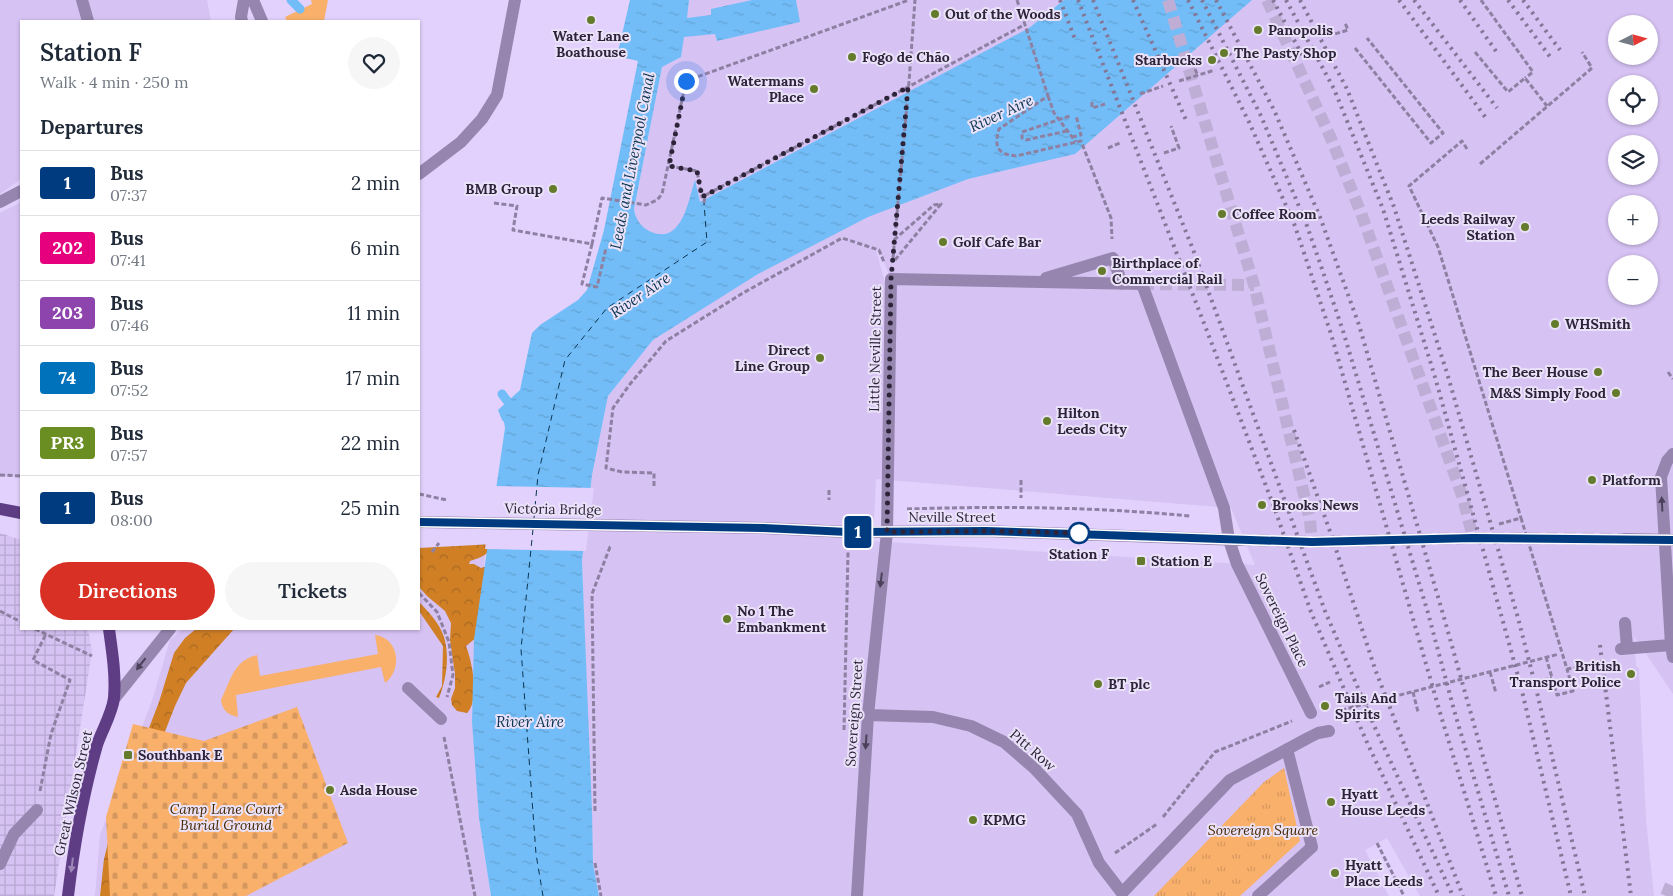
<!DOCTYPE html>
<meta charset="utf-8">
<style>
body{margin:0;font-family:Lora,serif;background:#f6f6f7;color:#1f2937;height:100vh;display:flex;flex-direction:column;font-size:19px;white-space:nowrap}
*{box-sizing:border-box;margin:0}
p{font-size:16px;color:#747a83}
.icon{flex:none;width:28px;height:28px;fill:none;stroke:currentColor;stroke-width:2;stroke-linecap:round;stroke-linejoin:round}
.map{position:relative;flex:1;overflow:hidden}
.sheet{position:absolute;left:20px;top:20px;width:400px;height:610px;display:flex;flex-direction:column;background:#fff;border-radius:0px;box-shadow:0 1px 4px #0004}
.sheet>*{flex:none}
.badge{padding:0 10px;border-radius:4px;font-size:18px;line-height:32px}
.needle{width:32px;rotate:84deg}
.fabs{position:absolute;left:1608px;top:15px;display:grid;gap:10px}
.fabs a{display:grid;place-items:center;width:50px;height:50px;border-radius:50%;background:#fff;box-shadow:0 1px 4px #0004;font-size:25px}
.you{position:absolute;width:25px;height:25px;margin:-12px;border:4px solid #fff;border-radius:50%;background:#1a73e8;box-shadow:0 0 0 8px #1a73e833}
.map>.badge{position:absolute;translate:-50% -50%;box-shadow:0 0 0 2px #fff}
h2{padding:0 20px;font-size:19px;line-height:45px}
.round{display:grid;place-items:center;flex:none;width:52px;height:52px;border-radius:26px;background:#f6f6f7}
.overview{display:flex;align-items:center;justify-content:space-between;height:85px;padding:0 20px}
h1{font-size:24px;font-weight:600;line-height:38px}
.button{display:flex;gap:10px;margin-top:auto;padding:10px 20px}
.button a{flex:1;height:58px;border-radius:30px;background:#d93025;color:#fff;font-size:20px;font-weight:600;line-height:58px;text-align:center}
.button a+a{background:#f6f6f7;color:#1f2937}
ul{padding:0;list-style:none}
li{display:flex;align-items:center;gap:15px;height:65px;padding:0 20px;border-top:1px solid #e0e1e3}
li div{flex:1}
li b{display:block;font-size:19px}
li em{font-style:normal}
li .badge{min-width:55px;font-weight:700;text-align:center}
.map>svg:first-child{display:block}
.built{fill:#d6c2f3;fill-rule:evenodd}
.industrial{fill:url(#industrial-grid)}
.grass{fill:#f9b06b}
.forest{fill:url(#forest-crowns)}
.cemetery{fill:url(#cemetery-stones)}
.park{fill:url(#park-tufts)}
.water{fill:url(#water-ripples)}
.pier{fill:#e2d0fd}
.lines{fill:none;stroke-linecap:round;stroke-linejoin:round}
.stream{stroke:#72bdf7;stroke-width:9}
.ferry{stroke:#0b3552;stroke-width:1;stroke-dasharray:6 5;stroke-linecap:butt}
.minor-tunnel{stroke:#beaed6;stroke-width:12;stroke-dasharray:12 6;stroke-linecap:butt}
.path{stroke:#8e80a2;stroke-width:3;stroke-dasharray:5 2.5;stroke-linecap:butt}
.minor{stroke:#9685ae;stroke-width:12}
.major{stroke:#5e3d85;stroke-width:12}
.rail{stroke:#847697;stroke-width:4;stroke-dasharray:2.5 5;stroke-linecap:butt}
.oneway{fill:#4c415c}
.oneway2{fill:#9d87b9}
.line-casing{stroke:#fff;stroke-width:11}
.line{stroke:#003b80;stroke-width:8}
.walk{stroke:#2d2439;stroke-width:5;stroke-dasharray:0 9}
.poi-dot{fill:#657b2c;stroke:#eae2f8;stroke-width:2}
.stop-dot{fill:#fff;stroke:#003b80;stroke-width:2.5}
.labels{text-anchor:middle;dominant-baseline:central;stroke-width:4;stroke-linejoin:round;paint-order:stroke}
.poi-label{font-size:14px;font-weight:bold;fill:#2d2439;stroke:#eae2f8;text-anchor:start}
.street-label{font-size:14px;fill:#2d2439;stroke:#eae2f8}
.stop-label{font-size:14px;font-weight:bold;fill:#2d2439;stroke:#eae2f8}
.park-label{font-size:14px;font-style:italic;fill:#472702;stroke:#eae2f8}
.water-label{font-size:15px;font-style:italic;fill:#0b3552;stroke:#eae2f8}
</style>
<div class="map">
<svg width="1673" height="896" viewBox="0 0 1673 896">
<defs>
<pattern id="industrial-grid" width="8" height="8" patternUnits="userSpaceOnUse" patternTransform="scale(1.25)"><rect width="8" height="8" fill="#d6c2f3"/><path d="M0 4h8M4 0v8" fill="none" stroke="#b8a7d1"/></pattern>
<pattern id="forest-crowns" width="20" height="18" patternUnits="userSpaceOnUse" patternTransform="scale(1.25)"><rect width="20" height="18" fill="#d07f25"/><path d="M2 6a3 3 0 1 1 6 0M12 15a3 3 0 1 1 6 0" fill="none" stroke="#a96821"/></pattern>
<pattern id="cemetery-stones" width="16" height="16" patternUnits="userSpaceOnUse" patternTransform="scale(1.25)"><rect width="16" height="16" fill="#f9b06b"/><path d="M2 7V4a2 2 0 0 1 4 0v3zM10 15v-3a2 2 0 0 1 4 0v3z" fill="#d6975e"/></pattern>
<pattern id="park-tufts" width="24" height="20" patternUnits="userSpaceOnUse" patternTransform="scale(1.25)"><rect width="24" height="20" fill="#f9b06b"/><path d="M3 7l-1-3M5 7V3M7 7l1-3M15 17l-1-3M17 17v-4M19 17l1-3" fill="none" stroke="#d6975e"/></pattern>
<pattern id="water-ripples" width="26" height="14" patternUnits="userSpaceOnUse" patternTransform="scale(1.25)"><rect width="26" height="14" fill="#72bdf7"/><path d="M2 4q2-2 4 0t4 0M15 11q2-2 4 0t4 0" fill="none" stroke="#63a2d4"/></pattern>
</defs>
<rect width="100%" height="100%" fill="#e2d0fd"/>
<path class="built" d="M0 0H207L211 21H21V179L0 194Z
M689 0H1673V694L1634 636 1636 666 1639 669 1646 820 1654 896H1420L1387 838 1365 850 1389 896H599L593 864 582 561 592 475 608 396 653 340 664 333 634 209 662 67 681 57ZM1616 24H1649V56H1616ZM1616 84H1649V116H1616ZM1616 144H1649V176H1616ZM1616 204H1649V236H1616ZM876 250H879L891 279 1142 282 1139 290 885 283ZM1616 264H1649V296H1616ZM876 479 1231 508 1255 565 873 541Z
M21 202V477L0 476V213Z
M486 549 474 639 479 818 491 896H95L100 835 152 701 170 640 183 629H419V562Z"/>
<path class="industrial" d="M0 533 21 540V629H88L92 651 54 896H0Z"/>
<path class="grass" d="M311 0H328L324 21H287L285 17 312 4Z
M375 635C399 638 403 669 385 683L381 667 236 695 238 717C228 715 222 710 221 700 231 680 233 661 257 655L260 676 378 654Z"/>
<path class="forest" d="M494 544C490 554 480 558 470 561L469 564H474L481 568 490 565 477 637 466 646C472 661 480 700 467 713L457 711 452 705 451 699 455 688V674L450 640 451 623 445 611 427 596 419 587V548Z
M419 602C428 611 440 624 444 637 450 657 446 680 439 698L436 697 442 686 443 646 419 611Z
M196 629H234L186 683 175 706 155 757 121 896H100L104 859 114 819 159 702 174 653 185 638Z"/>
<path class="cemetery" d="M297 707 348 843 246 896H110L106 817 133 724 204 741Z"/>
<path class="park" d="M1284 768 1300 841 1240 896H1154L1264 782Z"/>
<path class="water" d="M630 0H689L687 18 711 15V9L752 0H796L800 22 717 41 715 34 684 37 681 57 662 67 634 209C635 218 640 226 649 231 682 247 688 201 695 180L700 202 1029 28 1064 0H1252L1075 154 968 179 868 217 758 274 653 340 608 396 592 475 582 561 592 811 593 864 599 896H491L479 818 472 722 474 639 505 428 504 422 502 420 498 410 520 390 532 333 540 325 578 300 587 290 604 230 638 61 617 56Z"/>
<path class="pier" d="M494 486 594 488 586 551 485 549Z"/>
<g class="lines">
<path class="stream" d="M291 0 300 9
M502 394 514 410"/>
<path class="ferry" d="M534 518 538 475 565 360 607 308 707 242 704 203
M533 529 521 649 536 854 543 896"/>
<path class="minor-tunnel" d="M1168 0 1254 285 1310 520 1312 542
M1267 0 1330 136 1361 213 1463 498 1473 538
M1142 284 1254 285
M1240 540 1312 542 1473 538 1625 539
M1666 896 1673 880"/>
<path class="path" d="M1017 0 1048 96 999 129C994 147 997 154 1016 156L1081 141 1111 218 1112 239
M1481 0 1533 72 1525 78
M1328 36 1348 30 1345 23
M1355 48 1431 143 1443 133 1367 38
M1271 50 1276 52
M1475 52 1508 92 1525 78 1547 106
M1195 69 1198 76
M1179 81 1215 70
M1140 94 1163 86
M1048 96 1054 113 1076 142
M1092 102V108L1105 104
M1067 131 1026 140 1022 138V132L1070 116
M1072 137 1081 135 1076 115
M1108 148 1120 143
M1467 149 1462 141 1409 186 1438 247 1521 518
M1164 153 1179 148 1171 126
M1480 164 1592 68 1582 52
M669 166 697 171 702 197 1024 25
M494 203 517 206 513 230 592 244 602 198 646 205 657 200 662 194 686 81 909 0
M704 203 705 196
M592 244 582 284 597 287 606 248
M893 258 909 82 915 0
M895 260 941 204 934 205 895 239
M1668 372 1673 379
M0 475 21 476
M1021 480V498
M654 486V473L622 472 606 468 613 408 630 384 666 341 743 293 842 238 879 250 884 262
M829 490V500
M419 494 447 500
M907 509C1002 506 1096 507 1190 516
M1499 524 1521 518 1567 669 1593 665
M432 552 439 543
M419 593 437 612 449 642 453 675 447 697
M0 611 21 622
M35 629 92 656
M1546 657 1557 695 1573 691 1567 669
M1490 672 1496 693
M1543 680 1552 678
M1319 687 1330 682
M1413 692 1418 712
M1334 712 1559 654
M844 730 848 552
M444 737 475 896
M40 791 51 734 70 680 33 660 46 634
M595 811 592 594 610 547H612
M1163 817 1215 752 1292 721
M1377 843 1404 896
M1115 853 1157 824
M595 863 601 896"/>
<path class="minor" d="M82 0 88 21
M253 0 262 21
M242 21 241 17 244 0
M419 174 461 142 482 119 497 95 515 0
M0 202 21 191
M1046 278 1113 258 1122 284
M1673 454 1667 461 1661 477 1671 645 1673 657
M419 522 763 528 847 532 986 531 1240 540
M1625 539 1673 540
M1625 623 1627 648
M1621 649 1671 645
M408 688 441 719
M114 699 170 629
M868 715 933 717 971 726 1004 742 1034 768 1077 814 1099 863 1122 893 1230 780 1308 738 1318 733 1329 731
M0 864 14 834 37 810
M857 896 868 715 887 532 891 279 1142 284 1224 508 1229 540 1237 564 1311 713
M1258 896 1312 847 1287 749"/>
<path class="major" d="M0 509 21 513
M68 896C74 845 83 794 97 745 102 730 112 714 114 698 116 675 112 651 109 629"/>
<path class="rail" d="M1060 0 1076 42
M1078 0 1207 331 1274 507 1311 612 1365 738 1439 896
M1093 0 1194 252 1325 611 1376 730 1453 896
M1133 0 1186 120
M1188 0 1249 122 1295 226 1331 334 1441 716 1496 896
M1202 0 1261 116 1306 223 1321 266 1343 331 1428 613 1454 710 1509 896
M1216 0 1274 110 1320 217 1359 325 1445 621 1522 896
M1273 0 1302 55
M1286 0 1334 89 1383 209 1435 377 1520 683 1571 896
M1300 0 1347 89 1394 207 1447 373 1518 618 1535 684 1585 896
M1399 0 1486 118
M1414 0 1497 108
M1460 0 1498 54
M1508 0 1551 58
M1523 0 1560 50
M1294 430 1333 540 1375 669 1463 896
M1600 645 1631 896"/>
</g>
<defs><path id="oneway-solid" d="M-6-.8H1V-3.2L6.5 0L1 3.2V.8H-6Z" transform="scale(1.25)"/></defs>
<g class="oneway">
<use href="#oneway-solid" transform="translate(1662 504) rotate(-93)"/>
<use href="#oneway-solid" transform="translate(881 580) rotate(97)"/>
<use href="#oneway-solid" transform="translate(141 664) rotate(128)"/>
<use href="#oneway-solid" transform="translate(866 742) rotate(94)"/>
</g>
<use class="oneway2" href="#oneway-solid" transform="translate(72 865) rotate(97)"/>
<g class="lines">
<g class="line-casing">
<path id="line" d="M419 522 763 528 848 532 986 531 1312 542 1473 538 1673 540"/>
</g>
<use href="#line" class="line"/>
<path class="walk" d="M686 81 669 166 697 171 702 197 908 87 891 279 887 532 986 531 1079 533"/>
</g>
<g class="poi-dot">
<circle cx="935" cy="14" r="5"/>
<circle cx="591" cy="20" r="5"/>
<circle cx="1258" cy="30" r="5"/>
<circle cx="1224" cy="53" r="5"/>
<circle cx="852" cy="57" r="5"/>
<circle cx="1212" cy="60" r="5"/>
<circle cx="814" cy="89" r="5"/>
<circle cx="553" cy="189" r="5"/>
<circle cx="1222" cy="214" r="5"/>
<circle cx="1525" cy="227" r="5"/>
<circle cx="943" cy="242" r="5"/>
<circle cx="1102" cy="271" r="5"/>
<circle cx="1555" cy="324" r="5"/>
<circle cx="820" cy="358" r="5"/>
<circle cx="1598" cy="372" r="5"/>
<circle cx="1616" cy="393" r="5"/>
<circle cx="1047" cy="421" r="5"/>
<circle cx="1592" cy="480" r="5"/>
<circle cx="1262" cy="505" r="5"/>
<rect x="1136" y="556" width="10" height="10" rx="2.5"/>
<circle cx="727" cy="619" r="5"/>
<circle cx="1631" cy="674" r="5"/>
<circle cx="1098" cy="684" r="5"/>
<circle cx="1325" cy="706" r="5"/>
<rect x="123" y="750" width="10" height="10" rx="2.5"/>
<circle cx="330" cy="790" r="5"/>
<circle cx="1331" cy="802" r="5"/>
<circle cx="973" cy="820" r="5"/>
<circle cx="1335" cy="873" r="5"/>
</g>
<circle class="stop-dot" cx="1079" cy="533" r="10"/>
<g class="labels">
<g class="poi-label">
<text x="945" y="14">Out of the Woods</text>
<text x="1268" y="30">Panopolis</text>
<text x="591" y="36" text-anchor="middle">Water Lane<tspan x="591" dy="16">Boathouse</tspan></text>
<text x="1234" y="53">The Pasty Shop</text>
<text x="862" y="57">Fogo de Chão</text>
<text x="1202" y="60" text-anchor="end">Starbucks</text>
<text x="804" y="81" text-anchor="end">Watermans<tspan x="804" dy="16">Place</tspan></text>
<text x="543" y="189" text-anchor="end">BMB Group</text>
<text x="1232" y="214">Coffee Room</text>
<text x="1515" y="219" text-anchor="end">Leeds Railway<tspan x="1515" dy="16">Station</tspan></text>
<text x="953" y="242">Golf Cafe Bar</text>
<text x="1112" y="263">Birthplace of<tspan x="1112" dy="16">Commercial Rail</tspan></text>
<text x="1565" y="324">WHSmith</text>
<text x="810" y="350" text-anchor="end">Direct<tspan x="810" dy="16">Line Group</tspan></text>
<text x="1588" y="372" text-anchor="end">The Beer House</text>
<text x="1606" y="393" text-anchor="end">M&amp;S Simply Food</text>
<text x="1057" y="413">Hilton<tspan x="1057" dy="16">Leeds City</tspan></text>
<text x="1602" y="480">Platform</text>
<text x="1272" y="505">Brooks News</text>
<text x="1151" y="561">Station E</text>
<text x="737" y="611">No 1 The<tspan x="737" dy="16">Embankment</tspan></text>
<text x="1621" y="666" text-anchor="end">British<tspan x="1621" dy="16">Transport Police</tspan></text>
<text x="1108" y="684">BT plc</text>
<text x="1335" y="698">Tails And<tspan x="1335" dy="16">Spirits</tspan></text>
<text x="138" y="755">Southbank E</text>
<text x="340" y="790">Asda House</text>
<text x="1341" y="794">Hyatt<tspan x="1341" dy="16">House Leeds</tspan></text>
<text x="983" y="820">KPMG</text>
<text x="1345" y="865">Hyatt<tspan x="1345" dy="16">Place Leeds</tspan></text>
</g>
<g class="street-label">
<text transform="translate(875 349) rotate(-89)">Little Neville Street</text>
<text transform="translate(553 509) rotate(1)">Victoria Bridge</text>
<text x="952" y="517">Neville Street</text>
<text transform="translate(1282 620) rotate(64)">Sovereign Place</text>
<text transform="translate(854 713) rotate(-86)">Sovereign Street</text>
<text transform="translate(1033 750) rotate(41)">Pitt Row</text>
<text transform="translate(73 793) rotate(-77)">Great Wilson Street</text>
</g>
<g class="stop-label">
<text x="1079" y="554">Station F</text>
</g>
<g class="park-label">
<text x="226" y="809">Camp Lane Court<tspan x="226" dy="16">Burial Ground</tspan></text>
<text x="1263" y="830">Sovereign Square</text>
</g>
<g class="water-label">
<text transform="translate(1001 113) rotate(-25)">River Aire</text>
<text transform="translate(632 161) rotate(-79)">Leeds and Liverpool Canal</text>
<text transform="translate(640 295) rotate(-34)">River Aire</text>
<text x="530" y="721">River Aire</text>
</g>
</g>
</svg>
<div class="fabs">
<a><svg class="needle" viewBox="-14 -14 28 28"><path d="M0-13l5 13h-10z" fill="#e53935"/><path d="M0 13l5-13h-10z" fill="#747a83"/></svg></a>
<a><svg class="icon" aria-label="locate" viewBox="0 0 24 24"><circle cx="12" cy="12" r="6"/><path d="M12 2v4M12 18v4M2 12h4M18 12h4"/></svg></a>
<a><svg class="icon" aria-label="layers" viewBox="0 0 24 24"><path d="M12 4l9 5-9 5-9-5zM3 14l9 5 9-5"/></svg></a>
<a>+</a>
<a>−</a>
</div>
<div class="you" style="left:686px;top:81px"></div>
<b class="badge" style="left:858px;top:532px;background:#003b80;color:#fff">1</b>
<section class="sheet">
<div class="overview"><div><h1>Station F</h1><p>Walk · 4 min · 250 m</p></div><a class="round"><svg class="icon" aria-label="heart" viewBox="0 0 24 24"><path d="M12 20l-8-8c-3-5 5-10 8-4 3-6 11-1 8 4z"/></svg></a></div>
<h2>Departures</h2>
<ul>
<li><span class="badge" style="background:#003b80;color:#fff">1</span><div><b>Bus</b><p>07:37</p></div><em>2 min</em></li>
<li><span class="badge" style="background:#e6007e;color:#fff">202</span><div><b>Bus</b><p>07:41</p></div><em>6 min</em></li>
<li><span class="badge" style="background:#8e44ad;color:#fff">203</span><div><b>Bus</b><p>07:46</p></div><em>11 min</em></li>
<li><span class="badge" style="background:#0072bc;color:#fff">74</span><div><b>Bus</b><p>07:52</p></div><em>17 min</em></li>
<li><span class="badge" style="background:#6b8e23;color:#fff">PR3</span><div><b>Bus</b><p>07:57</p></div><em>22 min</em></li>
<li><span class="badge" style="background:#003b80;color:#fff">1</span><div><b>Bus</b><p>08:00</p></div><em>25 min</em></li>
</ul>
<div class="button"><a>Directions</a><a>Tickets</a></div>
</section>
</div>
